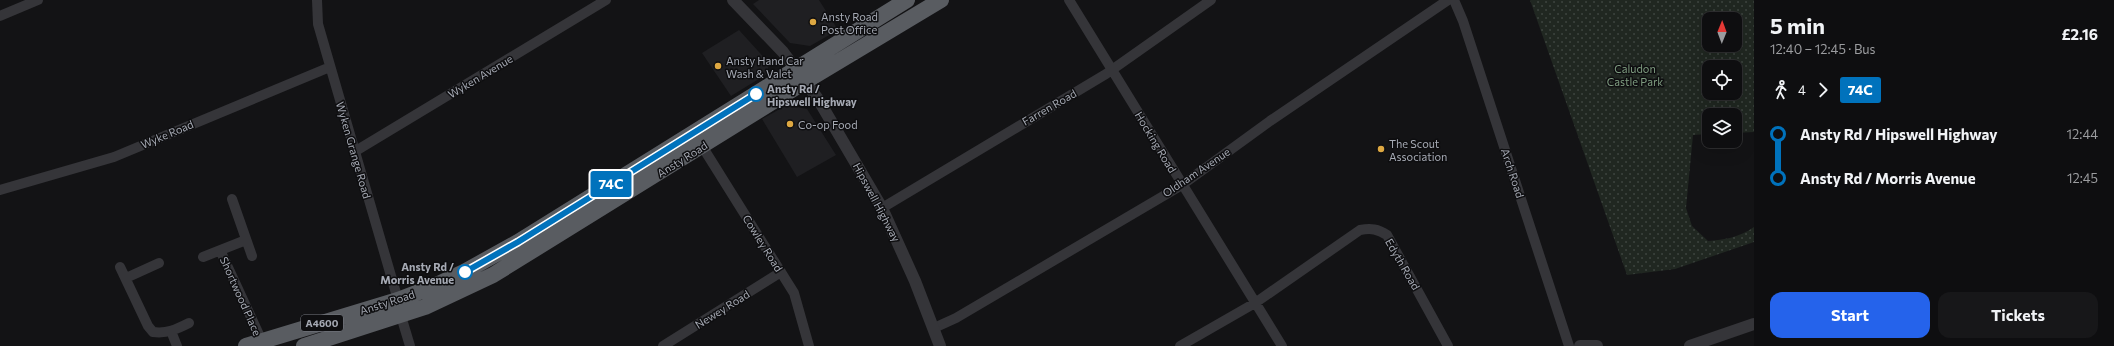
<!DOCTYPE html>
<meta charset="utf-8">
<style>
body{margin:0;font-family:Commissioner,sans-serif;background:#171719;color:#f1f3f6;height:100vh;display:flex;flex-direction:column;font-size:15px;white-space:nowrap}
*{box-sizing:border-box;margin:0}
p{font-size:13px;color:#9b9c9f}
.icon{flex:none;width:22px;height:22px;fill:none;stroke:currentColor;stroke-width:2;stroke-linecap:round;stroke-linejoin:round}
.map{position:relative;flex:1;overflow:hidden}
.sheet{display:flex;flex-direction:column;background:#0e0e10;width:360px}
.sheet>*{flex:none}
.badge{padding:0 8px;border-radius:3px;font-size:14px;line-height:26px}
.needle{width:26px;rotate:1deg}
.tools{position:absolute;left:1702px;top:12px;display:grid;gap:8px}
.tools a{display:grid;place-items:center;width:40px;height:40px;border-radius:8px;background:#0e0e10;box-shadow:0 4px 16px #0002,0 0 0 1px #2e2e30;font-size:20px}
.map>.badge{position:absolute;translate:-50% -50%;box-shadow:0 0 0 2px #fff}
.legs{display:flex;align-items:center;gap:6px;height:44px;padding:0 16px;font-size:13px}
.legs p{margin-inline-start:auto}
.headline{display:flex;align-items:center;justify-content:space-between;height:68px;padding:0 16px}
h1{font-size:22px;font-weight:700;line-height:30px}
.button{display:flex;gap:8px;margin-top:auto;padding:8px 16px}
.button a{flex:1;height:46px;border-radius:12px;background:#2563eb;color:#fff;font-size:16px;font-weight:700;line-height:46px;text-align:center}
.button a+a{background:#171719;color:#f1f3f6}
ul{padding:0 16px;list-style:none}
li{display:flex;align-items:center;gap:14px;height:44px;font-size:15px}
li i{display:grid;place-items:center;width:6px;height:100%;margin:0 5px;background:currentColor}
li i::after{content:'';width:10px;height:10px;margin:-5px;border:3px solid;border-radius:50%;background:#0e0e10}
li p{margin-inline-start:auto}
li:first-child i{background:linear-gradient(#0000 50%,currentColor 0)}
li:last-child i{background:linear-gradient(currentColor 50%,#0000 0)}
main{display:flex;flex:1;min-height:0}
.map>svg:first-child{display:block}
.built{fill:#1f1f22}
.park{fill:url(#park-dots);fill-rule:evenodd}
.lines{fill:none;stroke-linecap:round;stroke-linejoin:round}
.minor{stroke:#353539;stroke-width:10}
.tertiary{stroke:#353539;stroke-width:12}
.trunk{stroke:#595c61;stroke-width:16}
.line-1-casing{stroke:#fff;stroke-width:9}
.line-1{stroke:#0072bc;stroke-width:6}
.poi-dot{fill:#dea842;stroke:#0e0e10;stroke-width:1.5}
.stop-1-dot{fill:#fff;stroke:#0072bc;stroke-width:2}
.labels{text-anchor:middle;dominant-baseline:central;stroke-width:3;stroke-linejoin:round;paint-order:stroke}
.shield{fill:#0e0e10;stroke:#787b83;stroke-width:1}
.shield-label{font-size:10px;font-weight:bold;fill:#a6aab4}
.poi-label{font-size:11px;fill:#a6aab4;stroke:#0e0e10;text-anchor:start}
.park-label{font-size:11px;fill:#7f9d81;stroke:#0e0e10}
.street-label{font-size:11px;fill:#a6aab4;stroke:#0e0e10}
.stop-label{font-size:11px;font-weight:bold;fill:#a6aab4;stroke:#0e0e10;text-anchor:start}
</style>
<main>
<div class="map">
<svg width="1754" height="346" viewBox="0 0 1754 346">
<defs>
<pattern id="park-dots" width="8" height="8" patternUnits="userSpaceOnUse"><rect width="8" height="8" fill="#202721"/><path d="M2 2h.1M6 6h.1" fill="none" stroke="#3d443f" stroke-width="1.8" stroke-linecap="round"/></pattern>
</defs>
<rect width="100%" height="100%" fill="#131315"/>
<path class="built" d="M759 0H819L838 30 810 46 790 43 753 4Z
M739 30 769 63 767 74 731 96 702 53Z
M787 105 807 109 836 155 797 177 762 119Z"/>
<path class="park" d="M1530 0H1754V132L1735 133V115H1709V134L1693 135 1686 208 1692 226 1708 241C1724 240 1740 237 1754 227V242L1675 269 1627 275ZM1709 19H1735V45H1709ZM1709 67H1735V93H1709Z"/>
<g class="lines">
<path class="minor" d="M317 0 318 24 398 300
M1069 0 1282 346
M1454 0 1463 21 1569 346
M0 16 38 0
M702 146 794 293 809 346
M354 152 606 0
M0 190 114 157 330 67
M232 199 252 256
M882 208 1106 74 1211 0
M220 250 262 341
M203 257 246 240
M120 267 148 326 153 332C167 334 177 329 189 323
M126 278 159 263
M401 316 410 346
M934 328 956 318 1182 185 1270 121 1448 0
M171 331 177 346
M663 346 781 272
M1180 346 1255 303 1360 230C1371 228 1378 229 1387 235L1448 346"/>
<path class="tertiary" d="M733 0 783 52 818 99 882 208 915 281 940 346
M1580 346H1597
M1690 346 1754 324"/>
<path class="trunk" d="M246 346 398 300 432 287 464 272 518 242 907 0
M304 346 425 307 493 275 806 81 941 0"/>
</g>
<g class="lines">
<g class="line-1-casing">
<path id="line-1" d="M465 272 518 242 756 94"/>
</g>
<use href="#line-1" class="line-1"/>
</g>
<g class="poi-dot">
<circle cx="813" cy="22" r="4"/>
<circle cx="718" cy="66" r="4"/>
<circle cx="790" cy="124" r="4"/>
<circle cx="1381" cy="149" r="4"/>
</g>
<g class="stop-1-dot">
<circle cx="756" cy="94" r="7"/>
<circle cx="465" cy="272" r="7"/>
</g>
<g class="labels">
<rect class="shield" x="301" y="315" width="42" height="16" rx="3"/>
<g class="shield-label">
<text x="322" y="323">A4600</text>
</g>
<g class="poi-label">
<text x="821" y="16">Ansty Road<tspan x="821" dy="13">Post Office</tspan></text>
<text x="726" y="60">Ansty Hand Car<tspan x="726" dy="13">Wash &amp; Valet</tspan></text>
<text x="798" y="124">Co-op Food</text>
<text x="1389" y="143">The Scout<tspan x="1389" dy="13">Association</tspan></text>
</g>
<g class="park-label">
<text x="1635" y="68">Caludon<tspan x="1635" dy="13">Castle Park</tspan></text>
</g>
<g class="street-label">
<text transform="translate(480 76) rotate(-31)">Wyken Avenue</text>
<text transform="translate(1049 107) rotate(-30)">Farren Road</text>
<text transform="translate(167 134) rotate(-23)">Wyke Road</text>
<text transform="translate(1156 142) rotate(59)">Hocking Road</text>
<text transform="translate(354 150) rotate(74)">Wyken Grange Road</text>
<text transform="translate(682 159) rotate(-32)">Ansty Road</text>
<text transform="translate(1196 172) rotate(-34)">Oldham Avenue</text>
<text transform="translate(1513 173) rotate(72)">Arch Road</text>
<text transform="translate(877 202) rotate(62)">Hipswell Highway</text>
<text transform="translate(763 243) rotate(58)">Cowley Road</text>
<text transform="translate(1403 264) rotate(60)">Edyth Road</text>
<text transform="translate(241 296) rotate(66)">Shortwood Place</text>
<text transform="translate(387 302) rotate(-18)">Ansty Road</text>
<text transform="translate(722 309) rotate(-32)">Newey Road</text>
</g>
<g class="stop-label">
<text x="767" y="88">Ansty Rd /<tspan x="767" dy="13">Hipswell Highway</tspan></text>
<text x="454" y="266" text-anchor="end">Ansty Rd /<tspan x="454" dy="13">Morris Avenue</tspan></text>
</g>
</g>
</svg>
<div class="tools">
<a><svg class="needle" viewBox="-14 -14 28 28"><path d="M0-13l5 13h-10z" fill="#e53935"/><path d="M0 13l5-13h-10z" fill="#9b9c9f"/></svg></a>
<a><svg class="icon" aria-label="locate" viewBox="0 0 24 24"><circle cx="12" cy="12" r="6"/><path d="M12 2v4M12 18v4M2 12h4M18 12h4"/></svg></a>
<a><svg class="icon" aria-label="layers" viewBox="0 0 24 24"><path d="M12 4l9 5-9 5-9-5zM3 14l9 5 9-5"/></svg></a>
</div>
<b class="badge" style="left:611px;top:184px;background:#0072bc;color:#fff">74C</b>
</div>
<section class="sheet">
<div class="headline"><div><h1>5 min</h1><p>12:40 – 12:45 · Bus</p></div><b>£2.16</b></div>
<div class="legs"><svg class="icon" aria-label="walk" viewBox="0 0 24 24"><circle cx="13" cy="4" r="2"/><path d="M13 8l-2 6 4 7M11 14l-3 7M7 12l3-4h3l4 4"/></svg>4<svg class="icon" aria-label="forward" viewBox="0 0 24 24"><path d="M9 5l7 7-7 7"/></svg><b class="badge" style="background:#0072bc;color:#fff">74C</b></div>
<ul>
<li><i style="color:#0072bc"></i><b>Ansty Rd / Hipswell Highway</b><p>12:44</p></li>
<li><i style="color:#0072bc"></i><b>Ansty Rd / Morris Avenue</b><p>12:45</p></li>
</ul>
<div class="button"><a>Start</a><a>Tickets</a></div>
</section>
</main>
